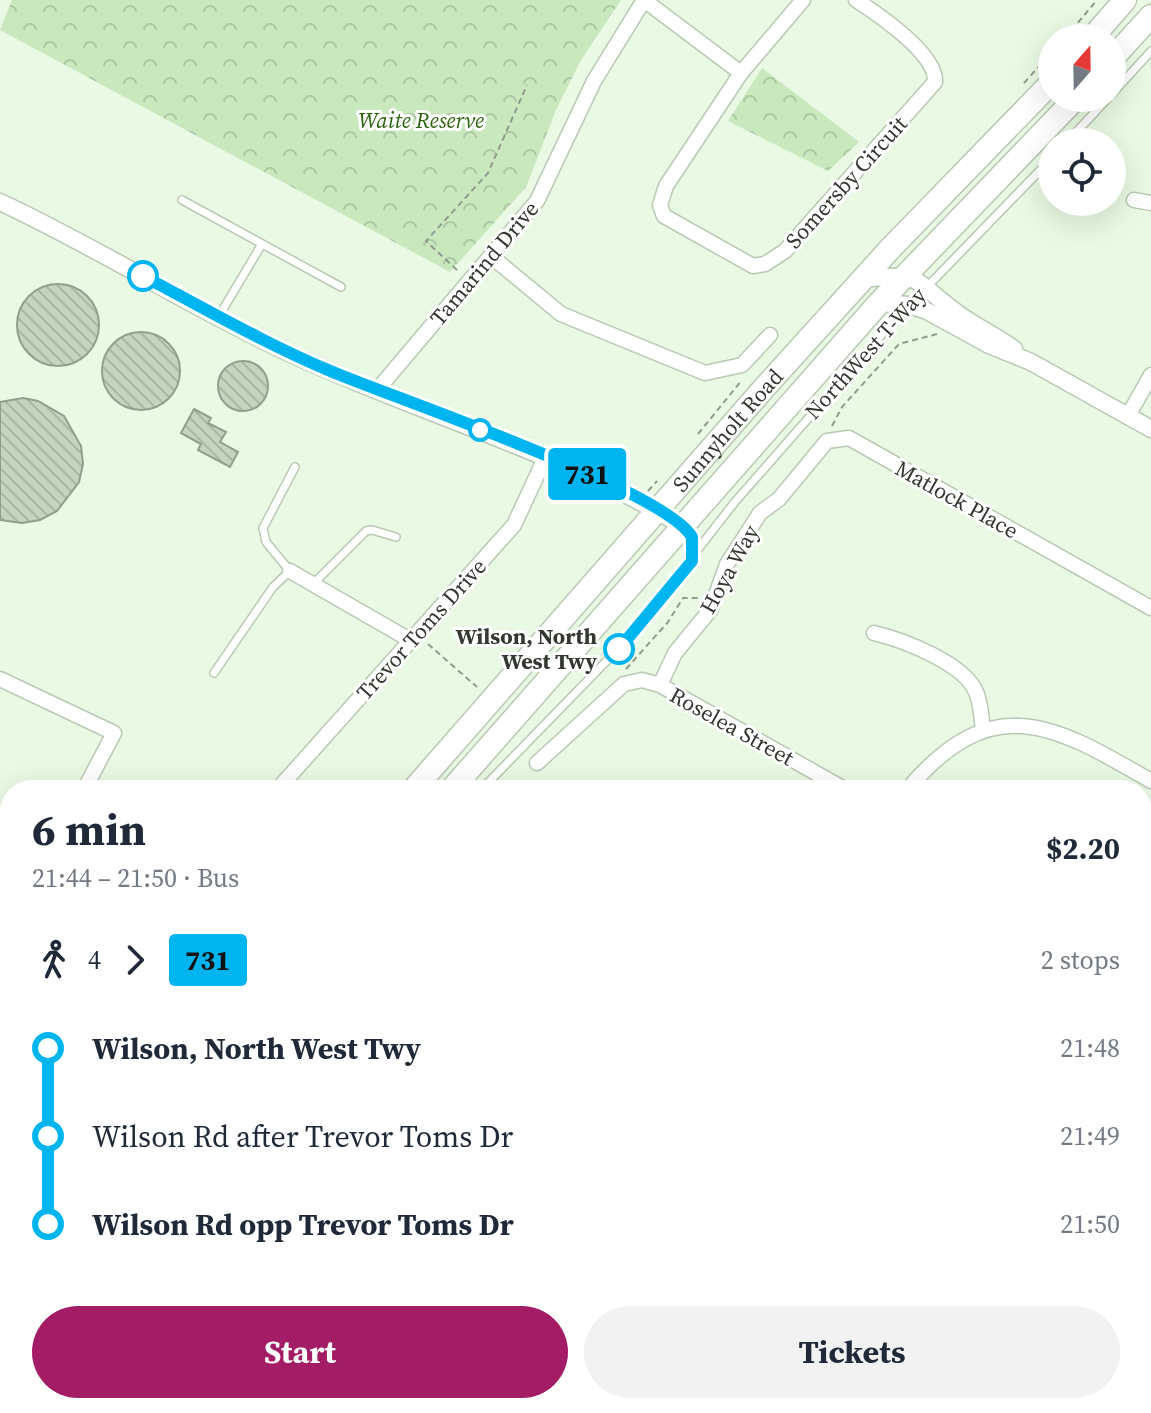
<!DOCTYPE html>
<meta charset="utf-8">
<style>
body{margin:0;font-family:"Source Serif 4",serif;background:#f2f2f3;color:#1f2937;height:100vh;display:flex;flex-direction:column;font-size:30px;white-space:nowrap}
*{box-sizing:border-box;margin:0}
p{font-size:26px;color:#747a83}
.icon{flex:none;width:44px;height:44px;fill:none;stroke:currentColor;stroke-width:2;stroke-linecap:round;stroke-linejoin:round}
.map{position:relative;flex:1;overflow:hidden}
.side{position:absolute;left:0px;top:780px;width:1152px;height:634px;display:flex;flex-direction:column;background:#fff;border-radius:32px 32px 0 0;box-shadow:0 8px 32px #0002}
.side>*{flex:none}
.badge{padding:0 16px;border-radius:6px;font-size:28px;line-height:52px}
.needle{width:52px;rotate:20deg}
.controls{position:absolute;left:1038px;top:24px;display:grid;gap:16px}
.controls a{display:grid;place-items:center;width:88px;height:88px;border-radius:50%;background:#fff;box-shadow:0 8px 32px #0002;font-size:40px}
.map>.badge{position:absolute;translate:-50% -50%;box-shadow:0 0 0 4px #fff}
.legs{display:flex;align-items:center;gap:12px;height:88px;padding:0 32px;font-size:26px}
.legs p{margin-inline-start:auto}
.summary{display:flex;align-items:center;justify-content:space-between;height:136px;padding:0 32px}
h1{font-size:44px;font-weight:700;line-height:60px}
.cta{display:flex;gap:16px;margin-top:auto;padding:16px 32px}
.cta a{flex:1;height:92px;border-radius:48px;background:#a31c66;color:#fff;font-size:32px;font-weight:700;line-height:92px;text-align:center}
.cta a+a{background:#f2f2f3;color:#1f2937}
ul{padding:0 32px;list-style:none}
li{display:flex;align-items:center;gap:28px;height:88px;font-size:30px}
li i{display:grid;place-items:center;width:12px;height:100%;margin:0 10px;background:currentColor}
li i::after{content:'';width:20px;height:20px;margin:-10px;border:6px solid;border-radius:50%;background:#fff}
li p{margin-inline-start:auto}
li:first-child i{background:linear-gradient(#0000 50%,currentColor 0)}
li:last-child i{background:linear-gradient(currentColor 50%,#0000 0)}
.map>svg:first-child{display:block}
.park{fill:url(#park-crowns)}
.building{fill:url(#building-back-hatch);stroke:#919f8b;stroke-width:2}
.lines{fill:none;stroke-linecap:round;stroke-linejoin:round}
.service-casing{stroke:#b9c9b4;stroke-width:10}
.minor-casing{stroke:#b9c9b4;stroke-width:17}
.tertiary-casing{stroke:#b9c9b4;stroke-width:19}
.primary-casing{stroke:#b9c9b4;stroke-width:25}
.motorway-casing{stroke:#b9c9b4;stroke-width:27}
.path{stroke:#919c8d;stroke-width:2;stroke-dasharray:6 4;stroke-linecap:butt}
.service{stroke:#fff;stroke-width:7}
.minor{stroke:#fff;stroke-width:14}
.tertiary{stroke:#fff;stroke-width:16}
.primary{stroke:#fff;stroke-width:22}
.motorway{stroke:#fff;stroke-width:24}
.line-1-casing{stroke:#fff;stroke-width:18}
.line-1{stroke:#00b5ef;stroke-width:12}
.stop-1-dot{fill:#fff;stroke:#00b5ef;stroke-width:4}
.labels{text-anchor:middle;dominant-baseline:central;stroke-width:6;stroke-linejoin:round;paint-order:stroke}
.park-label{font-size:22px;font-style:italic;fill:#2d630e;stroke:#fff}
.street-label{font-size:22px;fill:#323830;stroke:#fff}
.stop-label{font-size:22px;font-weight:bold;fill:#323830;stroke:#fff;text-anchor:end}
</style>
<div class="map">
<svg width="1151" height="1413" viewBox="0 0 1151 1413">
<defs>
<pattern id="park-crowns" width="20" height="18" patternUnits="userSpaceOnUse" patternTransform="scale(2)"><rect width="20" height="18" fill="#c9e8be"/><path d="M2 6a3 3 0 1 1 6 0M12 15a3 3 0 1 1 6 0" fill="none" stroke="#adc8a4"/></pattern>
<pattern id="building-back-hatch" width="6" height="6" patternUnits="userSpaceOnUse" patternTransform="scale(2)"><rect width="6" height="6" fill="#c5d4bf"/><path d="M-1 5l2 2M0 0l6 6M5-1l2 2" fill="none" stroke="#aab7a4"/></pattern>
</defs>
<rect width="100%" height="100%" fill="#e9f9e3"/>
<path class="park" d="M12 0H621L581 60 556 110 526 187 450 272 0 30Z
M762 68 859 142 828 171 728 121Z"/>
<path class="building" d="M17 325a41 41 0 1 1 82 0a41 41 0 1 1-82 0Z
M102 371a39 39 0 1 1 78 0a39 39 0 1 1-78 0Z
M218 386a25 25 0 1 1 50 0a25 25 0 1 1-50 0Z
M23 398 38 401 64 416 81 446 83 464 79 482 57 511 40 520 22 523 0 520V402Z
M194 409 211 418 208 423 226 432 220 442 238 452 230 467 198 450 201 444 181 433Z"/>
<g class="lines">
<g class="service-casing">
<path id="service" d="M1112 94 1151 51
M1067 142 1108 98
M182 200 341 287
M219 316 262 244
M686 529 692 537V558
M313 584 366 531 372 530 396 537
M214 673 273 587 290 571 266 542 263 528 295 467
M481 790 628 639 734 503 891 324 1052 158
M1130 1404 1148 1413
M0 1412 10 1395
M1088 1413 1101 1404"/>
</g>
<g class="minor-casing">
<path id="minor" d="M644 0 741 73
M803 0 741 73 666 186 660 205 664 216 753 266 765 264 785 251 935 82C937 54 879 15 856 0
M1134 200 1151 203
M492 257 561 314 705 373 742 365 770 335
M378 389 537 201 594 81 644 0
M1128 416 1151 375
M290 571 410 640
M874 633C903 640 964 663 976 692 981 703 981 717 983 729
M0 679 114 733 84 790
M660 685 675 653 711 609 727 564 760 513 779 499 827 441 849 438 1151 608
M537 763 624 684 642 680 660 685 846 790
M277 790 514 525 546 456
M907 790C992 689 1053 724 1151 781
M0 904 10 910
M1142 948 1151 936
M1142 1184 1151 1172
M1030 1404 1047 1413
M715 1413 722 1404"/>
</g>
<g class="tertiary-casing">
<path id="tertiary" d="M0 202C99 248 192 308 291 354 420 414 558 451 681 525
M863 279C925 272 912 280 956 312 974 326 995 335 1014 349
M879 303 909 305 927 311 989 345 1031 362 1151 429"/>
</g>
<g class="primary-casing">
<g id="primary">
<path d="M1092 38 1125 0"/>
<path d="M1112 59 1151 16"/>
<path id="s1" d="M413 790 765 387 889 250 1052 82"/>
<path d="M451 790 879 303 1076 98"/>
<path d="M0 1273 10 1258"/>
<path d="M0 1338 10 1322"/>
</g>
</g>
<g class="motorway-casing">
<path id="motorway" d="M0 995 10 999
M0 1019 10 1025
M0 1105 10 1112
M0 1190 10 1198
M0 1234 10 1233
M175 1404 188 1413
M199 1404 211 1413
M289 1404 302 1413
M404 1404 415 1413
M481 1404 492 1413"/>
</g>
<path class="path" d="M1065 38 1097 0
M1024 83 1052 52
M457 270 426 241 488 173 527 85
M832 426 842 407 899 344 937 334
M698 434 742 380
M648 491 657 481
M428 644 477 687
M626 669 668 622 683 598H698
M0 1379 10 1363
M109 1404 120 1413
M29 1413 35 1404"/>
<use href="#service" class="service"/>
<use href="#minor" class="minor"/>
<use href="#tertiary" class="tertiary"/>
<use href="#primary" class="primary"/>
<use href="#motorway" class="motorway"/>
</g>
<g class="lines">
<g class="line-1-casing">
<path id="line-1" d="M143 276C204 308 264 343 328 370 393 398 664 489 692 537V561L619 649"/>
</g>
<use href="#line-1" class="line-1"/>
</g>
<g class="stop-1-dot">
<circle cx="143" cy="276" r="14"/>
<circle cx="480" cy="430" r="10"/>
<circle cx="619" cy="649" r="14"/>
</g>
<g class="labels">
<g class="park-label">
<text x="421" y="120">Waite Reserve</text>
</g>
<g class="street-label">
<text transform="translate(846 182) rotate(-48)">Somersby Circuit</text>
<text transform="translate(484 263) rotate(-50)">Tamarind Drive</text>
<text transform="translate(865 353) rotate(-48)">NorthWest T-Way</text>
<text stroke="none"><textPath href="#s1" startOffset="478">Sunnyholt Road</textPath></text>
<text transform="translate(957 499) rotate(29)">Matlock Place</text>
<text transform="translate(729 569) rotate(-61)">Hoya Way</text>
<text transform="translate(421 629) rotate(-48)">Trevor Toms Drive</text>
<text transform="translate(732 726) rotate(29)">Roselea Street</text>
</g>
<g class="stop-label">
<text x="597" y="636">Wilson, North<tspan x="597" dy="25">West Twy</tspan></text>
</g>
</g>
</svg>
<div class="controls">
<a><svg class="needle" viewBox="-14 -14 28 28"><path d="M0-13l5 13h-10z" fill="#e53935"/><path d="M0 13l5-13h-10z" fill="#747a83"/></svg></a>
<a><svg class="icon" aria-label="locate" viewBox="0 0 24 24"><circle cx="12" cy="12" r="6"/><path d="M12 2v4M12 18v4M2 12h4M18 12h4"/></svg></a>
</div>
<b class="badge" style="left:587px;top:474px;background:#00b5ef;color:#111">731</b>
<section class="side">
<div class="summary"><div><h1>6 min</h1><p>21:44 – 21:50 · Bus</p></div><b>$2.20</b></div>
<div class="legs"><svg class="icon" aria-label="walk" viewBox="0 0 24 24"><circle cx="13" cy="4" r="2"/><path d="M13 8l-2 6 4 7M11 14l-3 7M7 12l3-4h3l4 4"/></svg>4<svg class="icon" aria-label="forward" viewBox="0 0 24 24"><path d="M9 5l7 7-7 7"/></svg><b class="badge" style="background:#00b5ef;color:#111">731</b><p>2 stops</p></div>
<ul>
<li><i style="color:#00b5ef"></i><b>Wilson, North West Twy</b><p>21:48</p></li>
<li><i style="color:#00b5ef"></i><span>Wilson Rd after Trevor Toms Dr</span><p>21:49</p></li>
<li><i style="color:#00b5ef"></i><b>Wilson Rd opp Trevor Toms Dr</b><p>21:50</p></li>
</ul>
<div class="cta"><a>Start</a><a>Tickets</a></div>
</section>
</div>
